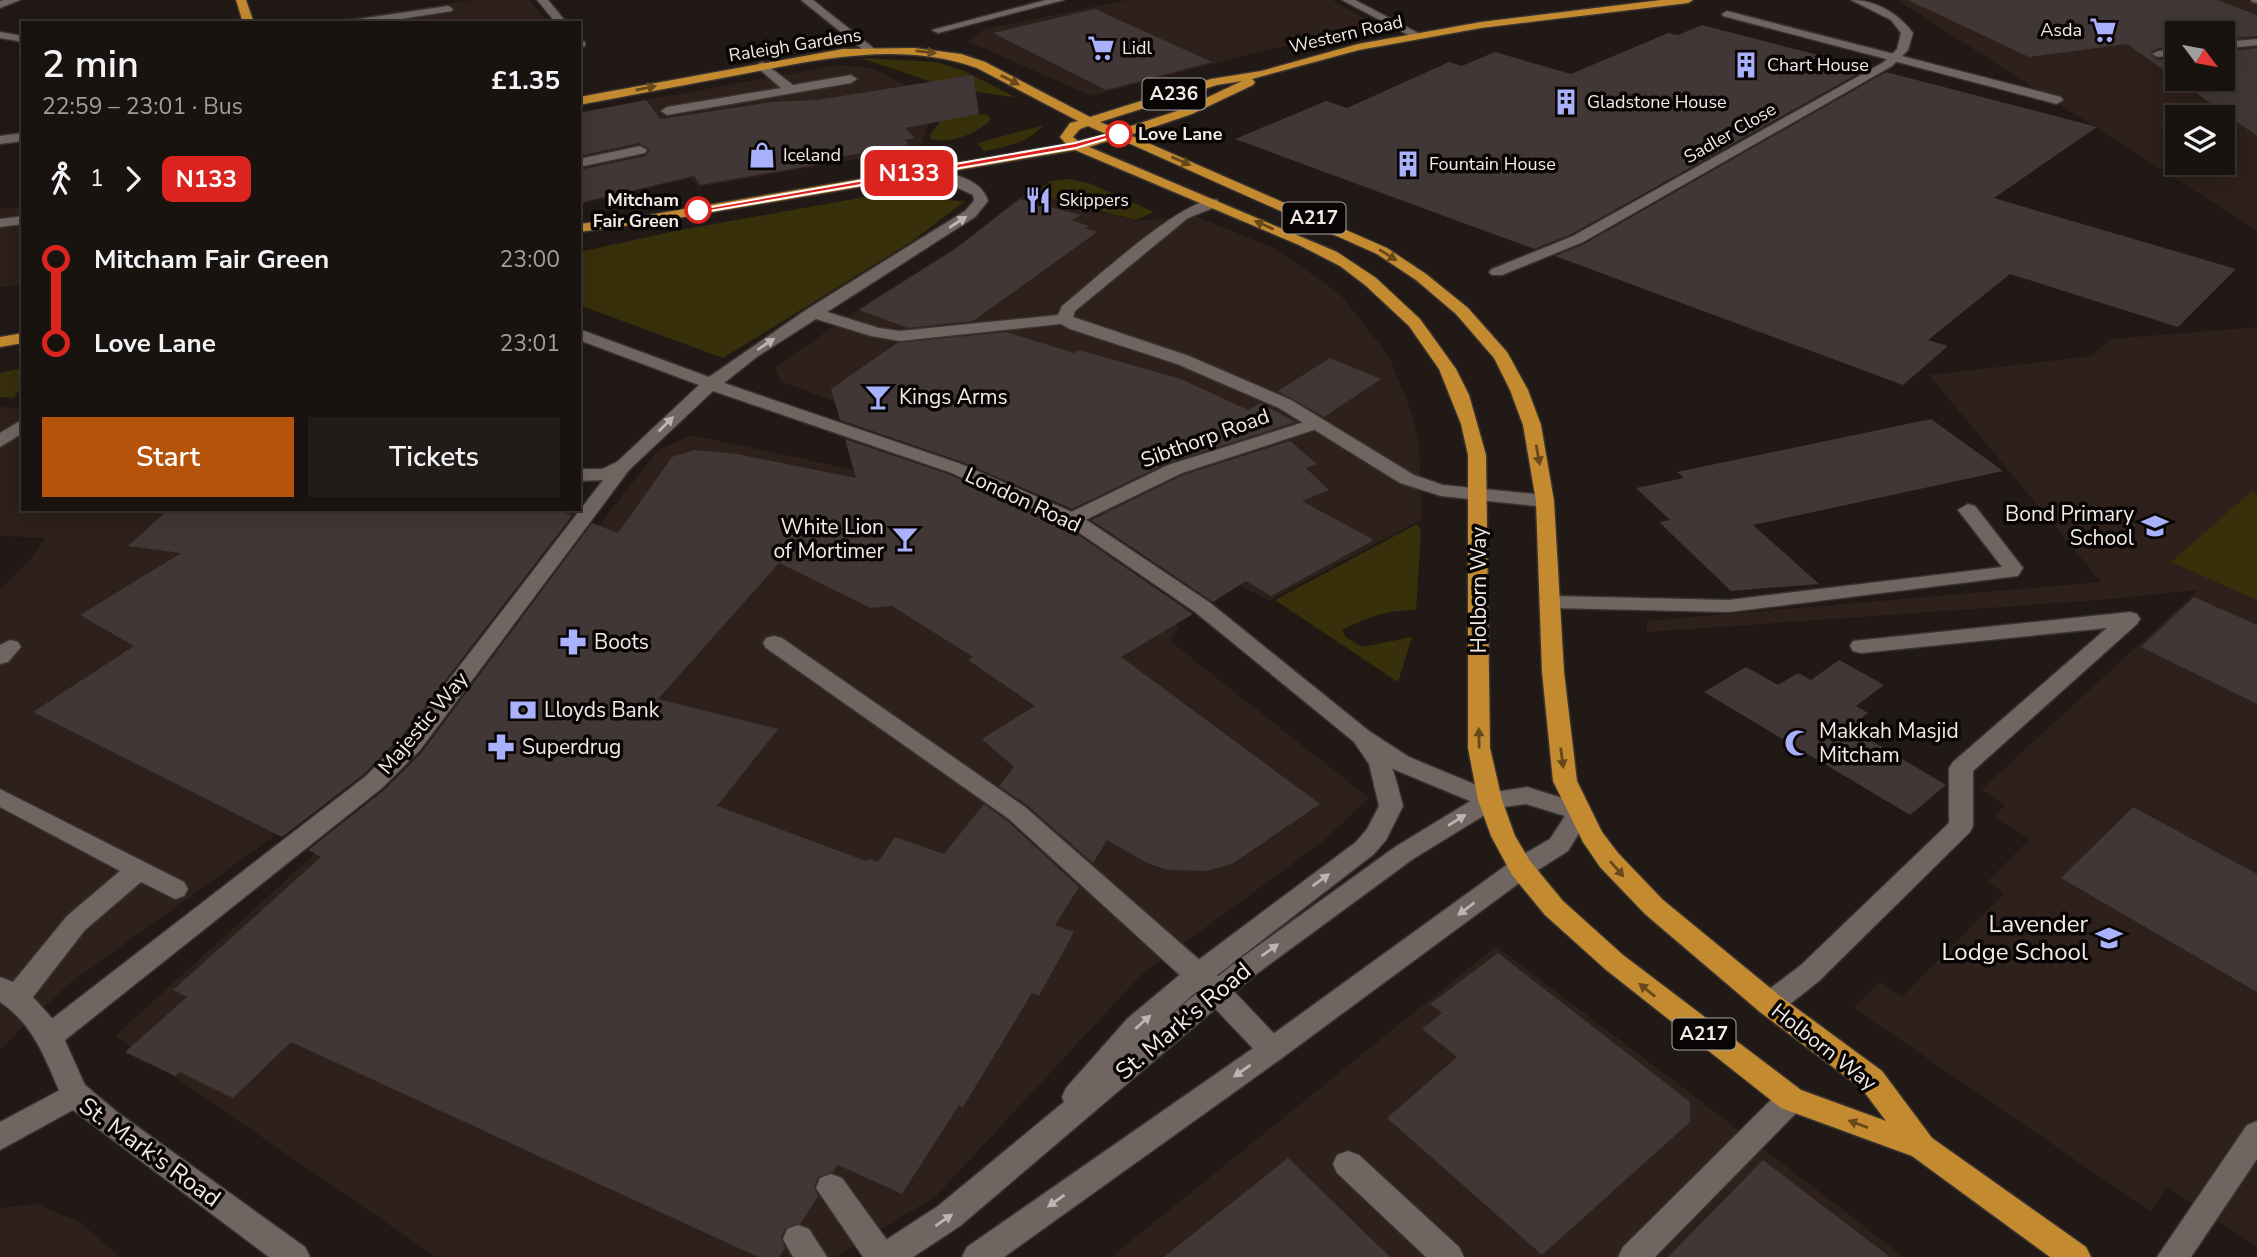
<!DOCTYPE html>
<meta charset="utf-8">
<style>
body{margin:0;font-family:"Nunito Sans",sans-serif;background:#221c19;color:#f1f3f6;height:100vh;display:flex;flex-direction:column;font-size:26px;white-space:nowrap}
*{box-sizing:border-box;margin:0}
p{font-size:23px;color:#9f9e9f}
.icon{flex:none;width:38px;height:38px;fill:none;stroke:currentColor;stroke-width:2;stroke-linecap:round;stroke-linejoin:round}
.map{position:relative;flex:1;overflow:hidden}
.details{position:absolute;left:21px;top:21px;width:560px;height:490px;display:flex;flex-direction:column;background:#191310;border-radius:0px;box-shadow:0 7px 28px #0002,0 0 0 2px #373230}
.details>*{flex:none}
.badge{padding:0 14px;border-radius:10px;font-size:24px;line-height:46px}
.needle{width:46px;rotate:122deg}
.tools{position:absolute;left:2165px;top:21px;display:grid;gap:14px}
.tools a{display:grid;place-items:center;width:70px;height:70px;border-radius:0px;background:#191310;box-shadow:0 7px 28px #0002,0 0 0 2px #373230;font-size:35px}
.map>.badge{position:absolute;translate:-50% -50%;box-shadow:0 0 0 4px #fff}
.legs{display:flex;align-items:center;gap:10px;height:77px;padding:0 21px;font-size:23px}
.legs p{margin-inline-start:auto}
.overview{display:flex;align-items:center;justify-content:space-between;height:119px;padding:0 21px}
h1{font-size:38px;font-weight:600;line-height:52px}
.action{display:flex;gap:14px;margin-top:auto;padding:14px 21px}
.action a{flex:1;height:80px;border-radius:0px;background:#b45309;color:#fff;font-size:28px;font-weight:600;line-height:80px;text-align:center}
.action a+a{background:#221c19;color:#f1f3f6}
ul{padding:0 21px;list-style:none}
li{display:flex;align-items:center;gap:24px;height:84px;font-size:26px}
li i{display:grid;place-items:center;width:10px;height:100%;margin:0 9px;background:currentColor}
li i::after{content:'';width:18px;height:18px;margin:-9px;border:5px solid;border-radius:50%;background:#191310}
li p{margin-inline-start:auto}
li:first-child i{background:linear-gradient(#0000 50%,currentColor 0)}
li:last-child i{background:linear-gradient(currentColor 50%,#0000 0)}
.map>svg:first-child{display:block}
.built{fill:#2e201a;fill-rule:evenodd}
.green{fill:#382f0b}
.building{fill:#423737}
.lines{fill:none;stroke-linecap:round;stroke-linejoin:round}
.lane-casing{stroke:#383231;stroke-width:3}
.street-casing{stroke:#383231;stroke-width:3}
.secondary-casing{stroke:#383231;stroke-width:3}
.primary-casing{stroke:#383231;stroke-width:3}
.lane{fill:#706560;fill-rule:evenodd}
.street{fill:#706560;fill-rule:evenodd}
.secondary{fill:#706560;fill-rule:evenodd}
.primary{fill:#c48a2f;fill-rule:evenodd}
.oneway{fill:#66481a}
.oneway2{fill:#bdb5b2}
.line-1{fill:#dc241f;stroke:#fff;stroke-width:2}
.stop-1-dot{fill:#fff;stroke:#dc241f;stroke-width:3.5}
.labels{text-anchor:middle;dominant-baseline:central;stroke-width:7;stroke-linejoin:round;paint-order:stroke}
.far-poi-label{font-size:18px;fill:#f1eae8;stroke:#080504;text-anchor:start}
.far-street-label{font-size:18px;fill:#f1eae8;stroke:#080504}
.far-stop-label{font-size:18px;font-weight:bold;fill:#f1eae8;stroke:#080504;text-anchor:start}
.shield{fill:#080504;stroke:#aba5a4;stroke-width:2}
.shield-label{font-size:19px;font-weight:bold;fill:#f1eae8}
.poi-label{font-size:21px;fill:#f1eae8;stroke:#080504;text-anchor:start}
.street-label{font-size:21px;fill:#f1eae8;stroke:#080504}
.near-poi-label{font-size:24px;fill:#f1eae8;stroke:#080504;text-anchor:end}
.near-street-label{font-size:24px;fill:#f1eae8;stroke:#080504}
</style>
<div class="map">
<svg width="2257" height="1257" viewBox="0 0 2257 1257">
<rect width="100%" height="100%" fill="#211915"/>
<path class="built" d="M473 0H530L549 23H336L335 20Z
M1127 0H1332L1383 29 1271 49 1091 96 967 41 985 29Z
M1897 0H2257V231ZM2177 33H2222V79H2177ZM2177 117H2222V163H2177Z
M839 65 870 68 883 73 907 86 939 111 928 125 921 148 698 187 690 178 579 205V112Z
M1028 194 1137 221 1195 216 1274 248 1339 293 1389 356 1412 414 1419 442 1422 519 1270 600 1122 531 1084 496 780 381 775 368 855 311 962 243 1023 195Z
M23 206V285L0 287V209Z
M2257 327V1247L2167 1187 2151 1212 1854 1008 1880 982 1902 997 2004 893 1987 882 2030 839 1994 817 2005 805 1981 790 2198 590 2101 600 1647 632V621L2101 582 1929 375 2092 356 2110 339Z
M0 407 23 408V509H577L429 703 369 768 70 983 0 1049V590L28 562 45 538 0 536Z
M692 435 925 485 1076 558 1179 627 1170 641 1369 798 1321 843 1142 974 936 1196 836 1257H436L115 1036 431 748 485 671 658 450Z
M1496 946 1786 1166 1904 1257H1111Z
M36 1204 80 1222 120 1257H0V1208Z"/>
<path class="green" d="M861 58 937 62 964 71 1017 98 947 87Z
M968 114 987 115 991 119C978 134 950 144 931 139L930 135 942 119Z
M1044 125C1027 143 1007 147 984 151L977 143Z
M1068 179 1089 183 1154 212 1136 220 1032 194 1051 181Z
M915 188H927L942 195 943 200 965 201 911 242 723 358 579 305V252L675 231Z
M23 368V384L14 398 0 397V373Z
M2252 491 2257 493V600L2171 562Z
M1417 524 1421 531 1416 610C1388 609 1366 618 1342 630L1346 637 1362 647 1412 637 1398 682 1275 600Z"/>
<path class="building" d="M1908 0H2217L2257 15V36L2222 39V33H2177V46L2158 48 2150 53 2158 60 2177 58V79H2222V52L2257 48V136L2127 44 2029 57Z
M1095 9 1212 62 1106 90 993 33Z
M1702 25 1868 68 1572 234 1534 249 1235 139 1326 101 1347 108 1449 62 1462 66 1495 52 1571 74 1668 33 1678 35Z
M1886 72 2097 127 1994 198 2236 269 2178 327 2010 274 1928 340 1948 346 1903 385 1555 256 1584 244Z
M973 75 979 114 905 128 915 138 905 140 909 145 816 161 820 164 700 185 694 176 579 203V170L646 156 650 149 639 143 579 156V113L646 100 660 119 772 102 817 100Z
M1020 199 1081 215 1072 220 1089 226 1085 228 1097 232 973 321 908 328 859 310 955 249Z
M1006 332 1074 353 1079 350 1181 379 1248 410 1260 403 1296 422 1167 463 1072 509 962 462 840 420 831 389 897 343Z
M1330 358 1381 379 1324 417 1278 391Z
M1931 419 2003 471 1753 525 1819 584 1731 591 1659 522 1670 520 1636 488 1684 478 1677 472Z
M845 439 948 474 1064 525 1193 614 1121 657 1320 804 1232 864 1206 871 1168 870 1147 863 1107 840 1093 863 1027 805 999 786 1014 767 982 739 1035 706 968 660 973 657 892 606 871 608 779 563 658 699 778 729 717 806 866 861 869 859 878 862 895 837 944 854 984 804 1007 821 1079 887 1055 925 1074 932 1039 996 1032 993 963 1107 959 1105 902 1194 838 1165 833 1172 818 1177 814 1187 818 1196 801 1223 785 1228 781 1238 785 1248 779 1257H758L291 1042 233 1098 180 1072 175 1076 125 1052 187 997 173 990 321 857 308 850 384 790 422 752 592 523 618 533 672 457 694 450 737 454 856 478Z
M1290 441 1317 464 1306 468 1329 490 1302 501 1374 540 1271 596 1246 581 1213 602 1091 520 1183 475Z
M169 509H555L572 516 402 736 364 774 282 837 33 712 134 646 80 615 181 553 128 546Z
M2194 597 2257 625V704L2141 647Z
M1839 660 1884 685 1856 706 1868 713 1850 728 1946 785 1910 815 1704 692 1746 667 1778 685 1798 673 1811 680Z
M2133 807 2257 874V992L2061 878Z
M1498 953 1690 1102V1122L1542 1255 1387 1118 1457 1057 1422 1029 1442 1013 1430 1004Z
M1288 1158 1390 1257H1164Z
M1763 1160 1890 1257H1668Z"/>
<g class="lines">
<g class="lane-casing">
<path id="lane" d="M2251 0H2257V3L2252 2Z
M448 6 453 9 452 11 376 23H347L352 20Z
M1727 11 2061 97 2063 100 2057 104 1723 16 1722 14Z
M0 32 23 36V42L0 38Z
M2257 39V45L2222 49V42Z
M2177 49V55L2158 57 2152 54 2158 51Z
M763 62 793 85 851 75 857 79 851 83 667 115 661 111 667 107 781 88 759 69V63Z
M640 146 647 150 645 153 579 167V159Z
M912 169C935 170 981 174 988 201L975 217 827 312 879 328 900 331 1058 315 1062 306C1090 284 1187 193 1218 200V206L1188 218 1075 311 1073 317 1189 356 1291 400 1414 475 1443 485 1545 495 1554 501 1545 507 1441 496 1400 483 1279 408 1177 364 1070 329 1061 324 900 341 871 336 816 319 758 356 724 383 961 464 1079 515 1209 602 1369 731 1409 757 1498 794 1502 800 1498 806 1490 808 1482 806 1393 769 1353 741 1195 612 1065 523 949 472 713 391 629 470 605 480 579 481V469H602L617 462 699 385 579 340V329L709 377 806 310 965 211 974 201 973 195 943 181 907 176V170Z
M23 216V224L0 227V219Z
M1968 504 1975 506 2020 564 2023 568 2018 576 1729 612 1552 608 1545 606 1542 602 1545 598 1552 596 1729 600 2002 567 1958 510Z
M2130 612 2137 614 2140 619 2137 624 1973 771V826L1970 832 1819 981 1780 1012 1770 1015 1760 1012 1756 1004 1760 996 1801 965 1949 823V768L1953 762 2107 628 1861 653 1853 651 1850 646 1853 641Z
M774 636 782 638 1025 807 1227 984 1282 1042 1286 1050 1282 1058 1272 1062 1262 1058 1207 1000 1009 819 766 648 763 643 766 638Z
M10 640 18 642 21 647 8 662 0 664V645Z
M0 789 184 882 188 889 184 896 175 899 141 882 85 930 33 997 58 1025 89 1094 85 1103 75 1106 65 1103C46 1064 38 1028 0 1002V977L13 982 67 916 120 871 0 807Z
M1791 1087 1801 1090 1805 1099 1801 1108 1655 1257H1618L1623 1247 1781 1090Z
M2257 1121V1159L2191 1257H2157L2247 1125Z
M1348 1151 1359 1155 1459 1247 1464 1257H1426L1337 1173 1333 1164 1337 1155Z
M831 1174 842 1178 892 1247 897 1257H863L816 1188 820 1178Z
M798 1225 809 1229 827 1257H793L783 1239 787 1229Z"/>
</g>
<g class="street-casing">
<path id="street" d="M4 0H20L0 8V1Z
M537 0H548L567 23H556Z
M801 0H813L876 50 866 52Z
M1046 0H1064L938 33 932 30Z
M1342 0H1355L1422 35 1412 37Z
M1851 0C1876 0 1898 13 1913 33L1908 50 1892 66 1583 242 1502 275H1492L1489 272 1492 269 1573 236 1884 62 1897 49 1901 33 1891 20Z
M579 40 585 42V46L579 47Z
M23 133V141L0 144V136Z
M1317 418 1326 423 1323 427 1182 473 1079 523 1072 525 1062 519 1065 515 1168 465Z
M23 419V433L0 447V433Z
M623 460 629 462 632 466 629 470 420 750 382 788 60 1044 50 1047 40 1044 36 1036 40 1028 366 776 404 738 617 462Z"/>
</g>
<g class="secondary-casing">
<path id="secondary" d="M1361 728C1387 736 1397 783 1403 806L1386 840 1374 854 1207 983 1159 1024 1237 961 1395 847 1482 794 1527 787 1588 806 1592 812 1568 851 1530 875 1282 1058 1004 1257H962L967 1247 1262 1042 1512 861 1550 839 1565 816 1526 804 1496 808 1413 859 1255 975 960 1226 913 1257H870L875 1247 938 1206 1064 1102 1062 1097 1066 1088 1127 1019 1189 967 1356 842 1367 829 1379 806 1369 764 1350 736 1353 731Z
M75 1082 85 1085 117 1112 305 1247 310 1257H269L73 1110 0 1150V1122Z"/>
</g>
<g class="primary-casing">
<path id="primary" d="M236 0H246L254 23H243Z
M1661 0H1693L1688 3 1481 28 1359 50 1252 79 1255 82 1253 85 1192 114 1130 135 1387 248 1426 274 1468 308 1507 352 1528 390 1541 425 1554 501 1564 672 1577 781 1602 832 1618 853 1663 900 1780 996 1882 1071 1932 1138 2086 1247 2091 1257H2050L1912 1156 1781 1108 1605 969 1545 915 1512 875 1491 836 1478 800 1468 748V455L1461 424 1439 369 1409 326 1365 285 1340 266 1299 245 1075 150 655 222 579 232V224L655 214 1066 144 1060 137 1070 123 1078 121 977 68C899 40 816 60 738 75 685 85 632 95 579 105V97L843 49 914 48 961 54 985 62 1090 117 1211 79 1261 71 1358 44 1481 22ZM1242 81 1183 109 1119 130 1100 122 1217 85ZM1088 126 1106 134 1078 141 1073 137 1080 129ZM1117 138 1377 254 1416 280 1456 314 1494 358 1510 390 1523 425 1536 501 1542 672 1553 781 1583 842 1600 867 1645 914 1760 1012 1862 1089 1886 1121 1801 1090 1623 955 1563 901 1530 861 1515 836 1502 800 1490 748 1486 455 1469 395 1456 369 1420 319 1376 278 1337 252 1089 147Z
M23 333V343L0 347V337Z"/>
</g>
<use href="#lane" class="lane"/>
<use href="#street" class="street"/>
<use href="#secondary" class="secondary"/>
<use href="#primary" class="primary"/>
</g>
<defs><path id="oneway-solid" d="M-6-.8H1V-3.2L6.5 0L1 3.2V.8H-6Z" transform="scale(1.75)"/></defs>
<g class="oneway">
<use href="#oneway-solid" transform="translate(926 52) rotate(6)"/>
<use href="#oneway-solid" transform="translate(1010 80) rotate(27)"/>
<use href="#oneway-solid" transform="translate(646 88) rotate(-11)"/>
<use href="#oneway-solid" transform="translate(1181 161) rotate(23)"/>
<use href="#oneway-solid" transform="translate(1264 225) rotate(-156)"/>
<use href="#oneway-solid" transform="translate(1388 255) rotate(32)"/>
<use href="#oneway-solid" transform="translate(1538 455) rotate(80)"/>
<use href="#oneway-solid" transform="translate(1479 738) rotate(-91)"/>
<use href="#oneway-solid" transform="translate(1562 758) rotate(83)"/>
<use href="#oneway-solid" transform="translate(1617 869) rotate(49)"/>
<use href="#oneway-solid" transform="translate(1647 990) rotate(-141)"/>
<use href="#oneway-solid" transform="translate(1858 1124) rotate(-160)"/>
</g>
<g class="oneway2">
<use href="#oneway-solid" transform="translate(958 222) rotate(-33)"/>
<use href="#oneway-solid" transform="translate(766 344) rotate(-34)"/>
<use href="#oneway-solid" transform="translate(666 424) rotate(-45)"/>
<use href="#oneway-solid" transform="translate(1457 820) rotate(-32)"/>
<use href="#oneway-solid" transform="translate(1321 880) rotate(-36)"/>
<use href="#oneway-solid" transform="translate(1466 909) rotate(143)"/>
<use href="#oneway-solid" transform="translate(1270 950) rotate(-36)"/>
<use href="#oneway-solid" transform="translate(1143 1022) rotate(-42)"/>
<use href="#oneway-solid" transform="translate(1242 1071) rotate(145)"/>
<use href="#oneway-solid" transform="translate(1056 1201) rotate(145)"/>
<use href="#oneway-solid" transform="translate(944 1220) rotate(-35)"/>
</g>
<path class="line-1" d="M1116 132 1123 134 1076 148 698 213 694 210 1075 143Z"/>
<defs>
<g id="supermarket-bare" transform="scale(2.1)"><path d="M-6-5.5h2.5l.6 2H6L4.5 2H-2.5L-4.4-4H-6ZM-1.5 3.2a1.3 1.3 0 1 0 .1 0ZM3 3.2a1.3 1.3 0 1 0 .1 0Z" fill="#a9b0fc" stroke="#080504" stroke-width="2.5" paint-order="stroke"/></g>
<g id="building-bare" transform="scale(2.1)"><path d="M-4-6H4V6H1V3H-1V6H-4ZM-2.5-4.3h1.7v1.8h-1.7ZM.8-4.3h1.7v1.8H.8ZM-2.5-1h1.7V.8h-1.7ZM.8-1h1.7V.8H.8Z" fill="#a9b0fc" stroke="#080504" stroke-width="2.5" paint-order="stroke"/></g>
<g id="shop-bare" transform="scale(2.1)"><path d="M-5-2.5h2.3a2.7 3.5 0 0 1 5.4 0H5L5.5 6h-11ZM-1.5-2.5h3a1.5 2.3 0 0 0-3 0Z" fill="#a9b0fc" stroke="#080504" stroke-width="2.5" paint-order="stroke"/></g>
<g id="restaurant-bare" transform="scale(2.1)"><path d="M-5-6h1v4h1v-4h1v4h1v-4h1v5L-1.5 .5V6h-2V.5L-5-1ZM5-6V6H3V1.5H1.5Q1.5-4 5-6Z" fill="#a9b0fc" stroke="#080504" stroke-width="2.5" paint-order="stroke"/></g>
<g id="bar-bare" transform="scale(2.1)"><path d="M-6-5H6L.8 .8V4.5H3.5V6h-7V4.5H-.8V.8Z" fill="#a9b0fc" stroke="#080504" stroke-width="2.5" paint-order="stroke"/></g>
<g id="school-bare" transform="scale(2.1)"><path d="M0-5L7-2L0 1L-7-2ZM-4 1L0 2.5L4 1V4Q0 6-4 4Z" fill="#a9b0fc" stroke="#080504" stroke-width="2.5" paint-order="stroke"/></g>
<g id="pharmacy-bare" transform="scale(2.1)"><path d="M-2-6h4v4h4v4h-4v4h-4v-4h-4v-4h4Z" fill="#a9b0fc" stroke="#080504" stroke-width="2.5" paint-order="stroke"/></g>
<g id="bank-bare" transform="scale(2.1)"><path d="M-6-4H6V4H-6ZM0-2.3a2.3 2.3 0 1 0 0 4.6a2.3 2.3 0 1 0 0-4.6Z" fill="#a9b0fc" stroke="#080504" stroke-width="2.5" paint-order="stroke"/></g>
<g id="mosque-bare" transform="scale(2.1)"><path d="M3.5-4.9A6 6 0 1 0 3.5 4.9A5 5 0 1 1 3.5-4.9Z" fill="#a9b0fc" stroke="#080504" stroke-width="2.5" paint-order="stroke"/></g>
</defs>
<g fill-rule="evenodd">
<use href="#supermarket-bare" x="2103" y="30"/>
<use href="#supermarket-bare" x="1101" y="48"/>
<use href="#building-bare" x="1746" y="65"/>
<use href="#building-bare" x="1566" y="102"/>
<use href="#shop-bare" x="762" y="155"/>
<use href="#building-bare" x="1408" y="164"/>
<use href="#restaurant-bare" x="1038" y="200"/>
<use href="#bar-bare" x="878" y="397"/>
<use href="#school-bare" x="2155" y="526"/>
<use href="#bar-bare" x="905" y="539"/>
<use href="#pharmacy-bare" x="573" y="642"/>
<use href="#bank-bare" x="523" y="710"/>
<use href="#mosque-bare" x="1798" y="743"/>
<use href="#pharmacy-bare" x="501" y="747"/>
<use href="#school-bare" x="2109" y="938"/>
</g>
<g class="stop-1-dot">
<circle cx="1119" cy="134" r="12"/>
<circle cx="698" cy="210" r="12"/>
</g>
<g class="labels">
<g class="far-poi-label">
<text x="2082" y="30" text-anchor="end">Asda</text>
<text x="1122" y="48">Lidl</text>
<text x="1767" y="65">Chart House</text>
<text x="1587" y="102">Gladstone House</text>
<text x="783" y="155">Iceland</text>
<text x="1429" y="164">Fountain House</text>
<text x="1059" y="200">Skippers</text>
</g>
<g class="far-street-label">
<text transform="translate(1346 34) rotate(-13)">Western Road</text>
<text transform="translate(795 45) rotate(-9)">Raleigh Gardens</text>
<text transform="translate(1730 133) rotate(-30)">Sadler Close</text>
</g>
<g class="far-stop-label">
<text x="1138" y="134">Love Lane</text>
<text x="679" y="200" text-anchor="end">Mitcham<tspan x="679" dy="21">Fair Green</tspan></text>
</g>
<g class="shield">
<rect x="1142.5" y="78.5" width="63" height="31" rx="5"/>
<rect x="1282.5" y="202.5" width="63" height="31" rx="5"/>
<rect x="1672.5" y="1018.5" width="63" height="31" rx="5"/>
</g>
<g class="shield-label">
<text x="1174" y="94">A236</text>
<text x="1314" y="218">A217</text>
<text x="1704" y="1034">A217</text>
</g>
<g class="poi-label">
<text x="899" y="397">Kings Arms</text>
<text x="2134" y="514" text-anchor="end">Bond Primary<tspan x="2134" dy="24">School</tspan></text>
<text x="884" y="527" text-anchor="end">White Lion<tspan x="884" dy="24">of Mortimer</tspan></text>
<text x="594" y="642">Boots</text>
<text x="544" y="710">Lloyds Bank</text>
<text x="1819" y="731">Makkah Masjid<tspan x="1819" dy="24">Mitcham</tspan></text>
<text x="522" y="747">Superdrug</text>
</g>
<g class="street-label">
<text transform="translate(1205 438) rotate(-20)">Sibthorp Road</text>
<text transform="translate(1023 500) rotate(25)">London Road</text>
<text transform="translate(1479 590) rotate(-90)">Holborn Way</text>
<text transform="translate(423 723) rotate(-50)">Majestic Way</text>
<text transform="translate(1824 1047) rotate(38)">Holborn Way</text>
</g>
<g class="near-poi-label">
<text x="2088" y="924">Lavender<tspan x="2088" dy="28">Lodge School</tspan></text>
</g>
<g class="near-street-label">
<text transform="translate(1183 1021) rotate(-40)">St. Mark's Road</text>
<text transform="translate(150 1152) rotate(36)">St. Mark's Road</text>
</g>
</g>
</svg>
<div class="tools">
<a><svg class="needle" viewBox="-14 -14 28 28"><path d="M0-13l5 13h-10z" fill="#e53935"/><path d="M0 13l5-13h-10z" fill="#9f9e9f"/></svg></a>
<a><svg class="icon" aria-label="layers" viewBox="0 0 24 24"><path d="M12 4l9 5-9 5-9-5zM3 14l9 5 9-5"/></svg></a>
</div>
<b class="badge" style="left:909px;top:173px;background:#dc241f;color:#fff">N133</b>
<section class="details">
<div class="overview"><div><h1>2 min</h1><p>22:59 – 23:01 · Bus</p></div><b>£1.35</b></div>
<div class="legs"><svg class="icon" aria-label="walk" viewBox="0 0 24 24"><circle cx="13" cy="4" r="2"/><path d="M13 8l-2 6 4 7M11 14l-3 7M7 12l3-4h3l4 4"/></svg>1<svg class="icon" aria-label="forward" viewBox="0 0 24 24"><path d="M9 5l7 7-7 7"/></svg><b class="badge" style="background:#dc241f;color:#fff">N133</b></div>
<ul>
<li><i style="color:#dc241f"></i><b>Mitcham Fair Green</b><p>23:00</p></li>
<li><i style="color:#dc241f"></i><b>Love Lane</b><p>23:01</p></li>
</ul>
<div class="action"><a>Start</a><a>Tickets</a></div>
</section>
</div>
